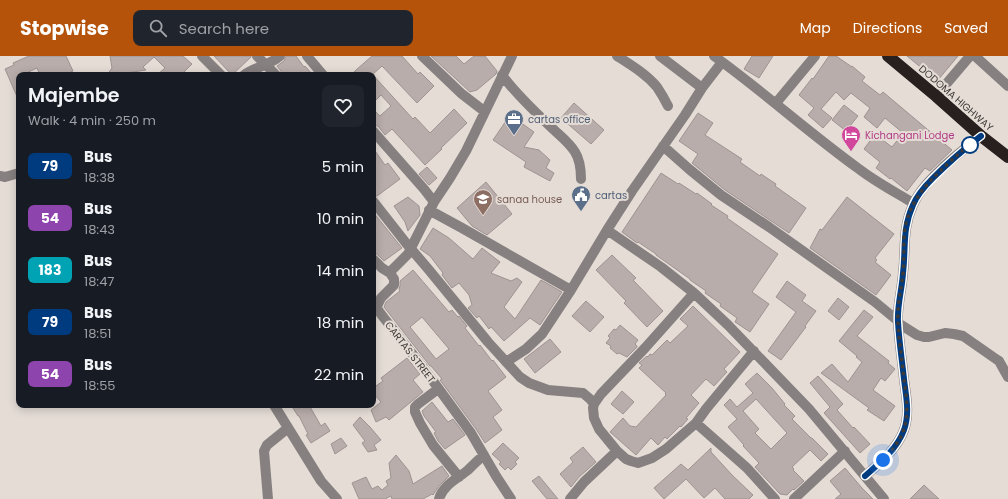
<!DOCTYPE html>
<meta charset="utf-8">
<style>
body{margin:0;font-family:Poppins,sans-serif;background:#20242c;color:#f1f3f6;height:100vh;display:flex;flex-direction:column;font-size:15px;white-space:nowrap}
*{box-sizing:border-box;margin:0}
p{font-size:13px;color:#9ea1a6}
.icon{flex:none;width:22px;height:22px;fill:none;stroke:currentColor;stroke-width:2;stroke-linecap:round;stroke-linejoin:round}
.map{position:relative;flex:1;overflow:hidden}
.panel{position:absolute;left:16px;top:16px;width:360px;height:336px;display:flex;flex-direction:column;background:#171b24;border-radius:8px;box-shadow:0 2px 10px #0003}
.panel>*{flex:none}
.badge{padding:0 8px;border-radius:6px;font-size:14px;line-height:26px}
.you{position:absolute;width:20px;height:20px;margin:-10px;border:3px solid #fff;border-radius:50%;background:#1a73e8;box-shadow:0 0 0 6px #1a73e833}
.map>.badge{position:absolute;translate:-50% -50%;box-shadow:0 0 0 2px #fff}
.round{display:grid;place-items:center;flex:none;width:42px;height:42px;border-radius:8px;background:#20242c}
.overview{display:flex;align-items:center;justify-content:space-between;height:68px;padding:0 12px}
h1{font-size:19px;font-weight:600;line-height:30px}
ul{padding:0;list-style:none}
li{display:flex;align-items:center;gap:12px;height:52px;padding:0 12px}
li div{flex:1}
li b{display:block;font-size:15px}
li em{font-style:normal}
li .badge{min-width:44px;font-weight:700;text-align:center}
header{display:flex;align-items:center;gap:24px;box-sizing:border-box;height:56px;padding:0 20px;background:#b45309;color:#fff}
header strong{font-size:19px}
nav{display:flex;gap:22px;margin-inline-start:auto;font-size:14px}
.search{width:280px;height:36px;background:#20242c;display:flex;align-items:center;gap:10px;box-sizing:border-box;padding:0 14px;border-radius:8px;color:#9ea1a6;font-size:15px}
.map>svg:first-child{display:block}
.building{fill:#b8adab;stroke:#9e9391;fill-rule:evenodd}
.lines{fill:none;stroke-linecap:round;stroke-linejoin:round}
.minor{stroke:#868180;stroke-width:10}
.highway{stroke:#28201e;stroke-width:12}
.line-casing{stroke:#fff;stroke-width:9}
.line{stroke:#003b80;stroke-width:6}
.walk{stroke:#3d3a37;stroke-width:4;stroke-dasharray:0 7.2}
.stop-dot{fill:#fff;stroke:#003b80;stroke-width:2}
.labels{text-anchor:middle;dominant-baseline:central;stroke-width:4;stroke-linejoin:round;paint-order:stroke}
.street-label{font-size:10px;fill:#3d3a37;stroke:#e5dcd6}
.service-label{font-size:10px;fill:#4e5e75;stroke:#e5dcd6;text-anchor:start}
.hotel-label{font-size:10px;fill:#b23c85;stroke:#e5dcd6;text-anchor:start}
.education-label{font-size:10px;fill:#785e54;stroke:#e5dcd6;text-anchor:start}
</style>
<header>
<strong>Stopwise</strong>
<div class="search"><svg class="icon" aria-label="search" viewBox="0 0 24 24"><circle cx="10" cy="10" r="6"/><path d="M15 15l6 6"/></svg>Search here</div>
<nav><a>Map</a><a>Directions</a><a>Saved</a></nav>
</header>
<div class="map">
<svg width="1008" height="443" viewBox="0 0 1008 443">
<rect width="100%" height="100%" fill="#e5dcd6"/>
<path class="building" d="M29 0H66L73 15 64 19H40L37 12 22 19H19V45L5 13 14 9 13 7Z
M110 0H183L192 8 181 19H157L165 12 154 1 143 11 146 14 120 18V19H107L112 12Z
M214 0H251V1L232 19Z
M286 0H296L304 11 305 10 313 19H282L281 15 277 10 284 5Z
M372 0H402L418 18 420 16 434 30 417 47 382 10 372 19H351L356 14Z
M431 0H456L464 8 474 0H485L497 15 496 18 477 34 470 36Z
M752 0H773L759 22 744 13Z
M829 0H836L852 11V10L865 21 862 25 880 39 883 36 952 94 930 115 925 112 907 135 891 122 890 123 876 112 880 106 864 93 875 78 892 91 903 77 885 62 877 72 864 61 870 52 851 37 844 44 836 36 821 53 832 62 823 72 808 59 814 52 799 39 812 22 813 23Z
M907 0H958L938 24 925 13 924 14Z
M373 19 413 63 415 61 430 77 454 53 467 67 441 92 442 93 425 109 392 73 385 79 378 70 373 69V53L380 60 391 50 381 39 373 47Z
M574 47 604 74 591 88 561 62Z
M844 49 858 60 846 75 832 64Z
M698 57 713 67 705 79 742 103 740 106 760 120 761 118 776 128 775 130 806 152 789 177 725 134 692 107 698 98 679 85Z
M510 59 534 76 524 91 539 94 550 104 546 112 554 117 550 125 524 111 526 106 493 84Z
M373 92 385 109 388 107 400 123 377 140 373 139Z
M427 111 437 122 429 129 419 118Z
M661 117 678 128 679 127 696 138 697 137 712 148 711 149 728 160 727 162 778 198 752 236 769 248 750 276 735 266 737 262 720 250 721 248 705 237 706 235 690 224V223L656 199V198L638 186 637 187 622 176Z
M486 126 512 158 487 179 472 170 457 152Z
M408 141 419 150 420 159 408 175 405 166 394 150Z
M847 141 894 178 875 202 877 204 875 206 891 219 876 239 810 192 820 173 822 174Z
M373 156 402 192 384 205 377 198 373 197Z
M433 172 449 182 473 203 482 192 500 206 491 217 511 225 517 222 522 226 504 251 515 263 541 224 562 236 540 269 530 262 504 285 491 271 489 273 479 260 477 262 468 252 472 249 469 239 459 227 452 232 442 219 443 217 430 200 420 193Z
M612 199 636 222 633 224 663 255 647 271 624 247 626 245 596 214Z
M413 214 449 256 452 254 458 261 459 260 467 270 465 272 479 290 480 289 492 305 493 304 506 321 488 335 502 354 493 361 502 374 485 387 476 373 440 324 442 323 431 310H430L384 251 386 246 400 235 399 233 400 230V225ZM422 261 449 293 436 303 410 271Z
M787 225 806 239 802 245 816 255 805 270 806 271 781 304 768 295 796 256 776 241Z
M838 242 849 251 839 264 828 255Z
M586 245 604 261 590 276 572 260Z
M693 250 740 296 724 313 727 316 714 330 706 323 691 339 699 347 686 362 688 363 681 371 680 370 667 383 665 381 658 389 651 382 636 399 610 376 623 362 630 370 636 371 666 339 665 338 666 337 639 312 642 309 639 307 647 300 648 301 650 298 652 299 667 284 670 287 688 270 680 263Z
M864 254 873 261 857 280 889 305 888 307 895 313 885 325 881 322 873 334 895 350 884 365 867 354 869 352 821 317 832 308 848 326 862 306 856 301 857 300 839 285Z
M620 269 638 284 635 288 637 290V291L627 301 619 297 617 298 610 292 611 290 606 287 610 282 608 280 614 273 616 274Z
M550 283 561 296 535 317 524 303Z
M407 302 420 318 413 324 423 336 389 364 386 361 376 366 371 354 381 346 373 337V332L383 325 381 322Z
M757 317 772 332 785 348 784 349 795 360 792 363 811 382H812L828 398 821 405 810 394 792 411 794 413 793 414 804 425 794 434 793 433 787 439 780 438 755 411 759 407 743 390 744 389 728 371 737 363 724 349 730 343 737 351 753 337 745 328ZM756 343 787 377 771 393 755 377 759 373 743 355Z
M818 320 843 348 837 354 853 372 854 371 870 388 860 397 824 357 830 351 810 327Z
M622 335 634 346 623 358 611 348Z
M432 346 448 366 453 363 465 379 445 393 438 385 434 377 436 376 424 360 422 355Z
M299 349H309L321 370 325 367 330 375 311 387 306 379 308 378 299 360H298L293 352Z
M360 361 370 371 381 384 374 389 377 394 368 396 362 387 365 385 353 369Z
M341 382 347 390 335 398 331 388Z
M503 387 519 402 515 406 517 408 511 414 508 411 505 414 499 408 501 406 492 398Z
M583 391 596 406 579 421 571 431 560 418 573 406 570 402Z
M711 392V396L732 419 753 439 749 443H725L715 432 704 442 686 423 664 443 654 432 681 408 688 414Z
M396 399 409 415 413 428 442 410 449 420 439 430 433 439 432 438 423 443H392L391 440 385 443H359L352 427 366 421 372 433 378 430 382 434 388 429 386 425 391 422 389 407Z
M845 412 862 432 873 443H835L841 438 830 425Z
M539 420 558 443H547L532 425Z
M924 429 939 443H910Z"/>
<g class="lines">
<path class="minor" d="M202 0 221 19
M257 0 276 19
M307 0 323 19
M422 0 462 38 484 55
M617 0C631 9 646 18 657 31 661 37 665 44 668 50
M660 0 702 32
M714 0C764 36 809 77 859 113 876 126 895 136 913 147
M975 0 1008 30
M244 19C255 11 270 9 280 0
M502 19C516 38 534 55 551 71 559 79 569 86 575 96 580 104 581 113 581 123
M936 40 970 0
M776 47 815 0
M373 75 424 133 434 146
M663 90 689 113 721 139 769 171 875 246 898 265
M0 120 5 121 19 117
M373 145 406 187 429 214 488 286 520 321 529 327 548 334 583 337 590 343 594 348
M429 154 462 172 571 234
M607 174 661 211 694 237 728 269 809 353 884 443
M373 203 382 212 390 217
M694 237 645 292 601 338 594 348 593 352 594 362 599 373 617 395 626 403 631 405 638 407 652 402 666 393 696 367 706 353 754 295
M898 267 917 279 924 281H929L945 277 954 278 963 280 996 303 999 305 1008 321
M506 306 526 293 542 278 571 234 607 174 632 135 685 59 702 32 722 6
M438 333 418 348 415 351V356L420 367 433 389 459 421
M274 349 321 425 337 443
M696 367 747 412 775 443
M865 420C880 407 897 393 904 374 910 357 906 340 904 323 902 304 899 285 898 266 897 249 902 234 903 217 906 192 902 173 913 149 922 126 961 95 981 80
M268 443 264 395 267 389 288 372
M439 443C443 429 457 423 468 414 473 409 478 404 484 399
M511 443 496 420 471 377 422 310 384 262 378 254 377 250 381 242 394 229V223L390 217 391 215 408 198 434 146 450 122 466 95 512 0
M570 443 584 426 617 395
M794 443 845 395"/>
<path class="highway" d="M888 0 936 40 981 80 1008 101"/>
</g>
<g class="lines">
<g class="line-casing">
<path id="line" d="M865 420C880 407 897 393 904 374 910 357 906 341 904 323 902 304 899 285 898 266 897 249 902 234 903 217 906 192 902 173 913 149 917 139 925 130 933 122 948 107 964 93 981 80"/>
</g>
<use href="#line" class="line"/>
<path class="walk" d="M883 404C910 377 909 359 904 323 902 304 899 285 898 266 897 250 901 234 903 218 905 201 902 183 906 167 913 140 932 122 952 104 958 99 964 92 970 89"/>
</g>
<defs>
<g id="office-pin" transform="scale(1)"><path d="M0 17L-7.5 6A9.5 9.5 0 1 1 7.5 6Z" fill="#5c6f8a" stroke="#e5dcd6"/><path d="M-6-3h4V-5.5h4V-3h4V5H-6ZM-1-4.5V-3h2v-1.5ZM-6 0V1H6V0Z" fill="#fff"/></g>
<g id="hotel-pin" transform="scale(1)"><path d="M0 17L-7.5 6A9.5 9.5 0 1 1 7.5 6Z" fill="#d1479c" stroke="#e5dcd6"/><path d="M-6-4.5h1.5V1H6V5H4.5V3h-9V5H-6ZM-4 0a1.8 1.8 0 1 1 3.6 0ZM.5 0V-2.5h3Q6-2.5 6 0Z" fill="#fff"/></g>
<g id="civic-pin" transform="scale(1)"><path d="M0 17L-7.5 6A9.5 9.5 0 1 1 7.5 6Z" fill="#5c6f8a" stroke="#e5dcd6"/><path d="M-.6-6.5H3V-4.5H.6V-3L4-1V1h2V6H-6V1h2V-1L-.6-3ZM-1.2 2.5V6h2.4V2.5Z" fill="#fff"/></g>
<g id="university-pin" transform="scale(1)"><path d="M0 17L-7.5 6A9.5 9.5 0 1 1 7.5 6Z" fill="#8d6e63" stroke="#e5dcd6"/><path d="M0-5L7-2L0 1L-7-2ZM-4 1L0 2.5L4 1V4Q0 6-4 4Z" fill="#fff"/></g>
</defs>
<g fill-rule="evenodd">
<use href="#office-pin" x="514" y="63"/>
<use href="#hotel-pin" x="851" y="79"/>
<use href="#civic-pin" x="581" y="139"/>
<use href="#university-pin" x="483" y="143"/>
</g>
<circle class="stop-dot" cx="970" cy="89" r="8"/>
<g class="labels">
<g class="street-label">
<text transform="translate(956 42) rotate(41)">DODOMA HIGHWAY</text>
<text transform="translate(410 296) rotate(52)">CARTAS STREET</text>
</g>
<g class="service-label">
<text x="528" y="63">cartas office</text>
<text x="595" y="139">cartas</text>
</g>
<g class="hotel-label">
<text x="865" y="79">Kichangani Lodge</text>
</g>
<g class="education-label">
<text x="497" y="143">sanaa house</text>
</g>
</g>
</svg>
<div class="you" style="left:883px;top:404px"></div>
<section class="panel">
<div class="overview"><div><h1>Majembe</h1><p>Walk · 4 min · 250 m</p></div><a class="round"><svg class="icon" aria-label="heart" viewBox="0 0 24 24"><path d="M12 20l-8-8c-3-5 5-10 8-4 3-6 11-1 8 4z"/></svg></a></div>
<ul>
<li><span class="badge" style="background:#003b80;color:#fff">79</span><div><b>Bus</b><p>18:38</p></div><em>5 min</em></li>
<li><span class="badge" style="background:#8e44ad;color:#fff">54</span><div><b>Bus</b><p>18:43</p></div><em>10 min</em></li>
<li><span class="badge" style="background:#00a3b4;color:#fff">183</span><div><b>Bus</b><p>18:47</p></div><em>14 min</em></li>
<li><span class="badge" style="background:#003b80;color:#fff">79</span><div><b>Bus</b><p>18:51</p></div><em>18 min</em></li>
<li><span class="badge" style="background:#8e44ad;color:#fff">54</span><div><b>Bus</b><p>18:55</p></div><em>22 min</em></li>
</ul>
</section>
</div>
